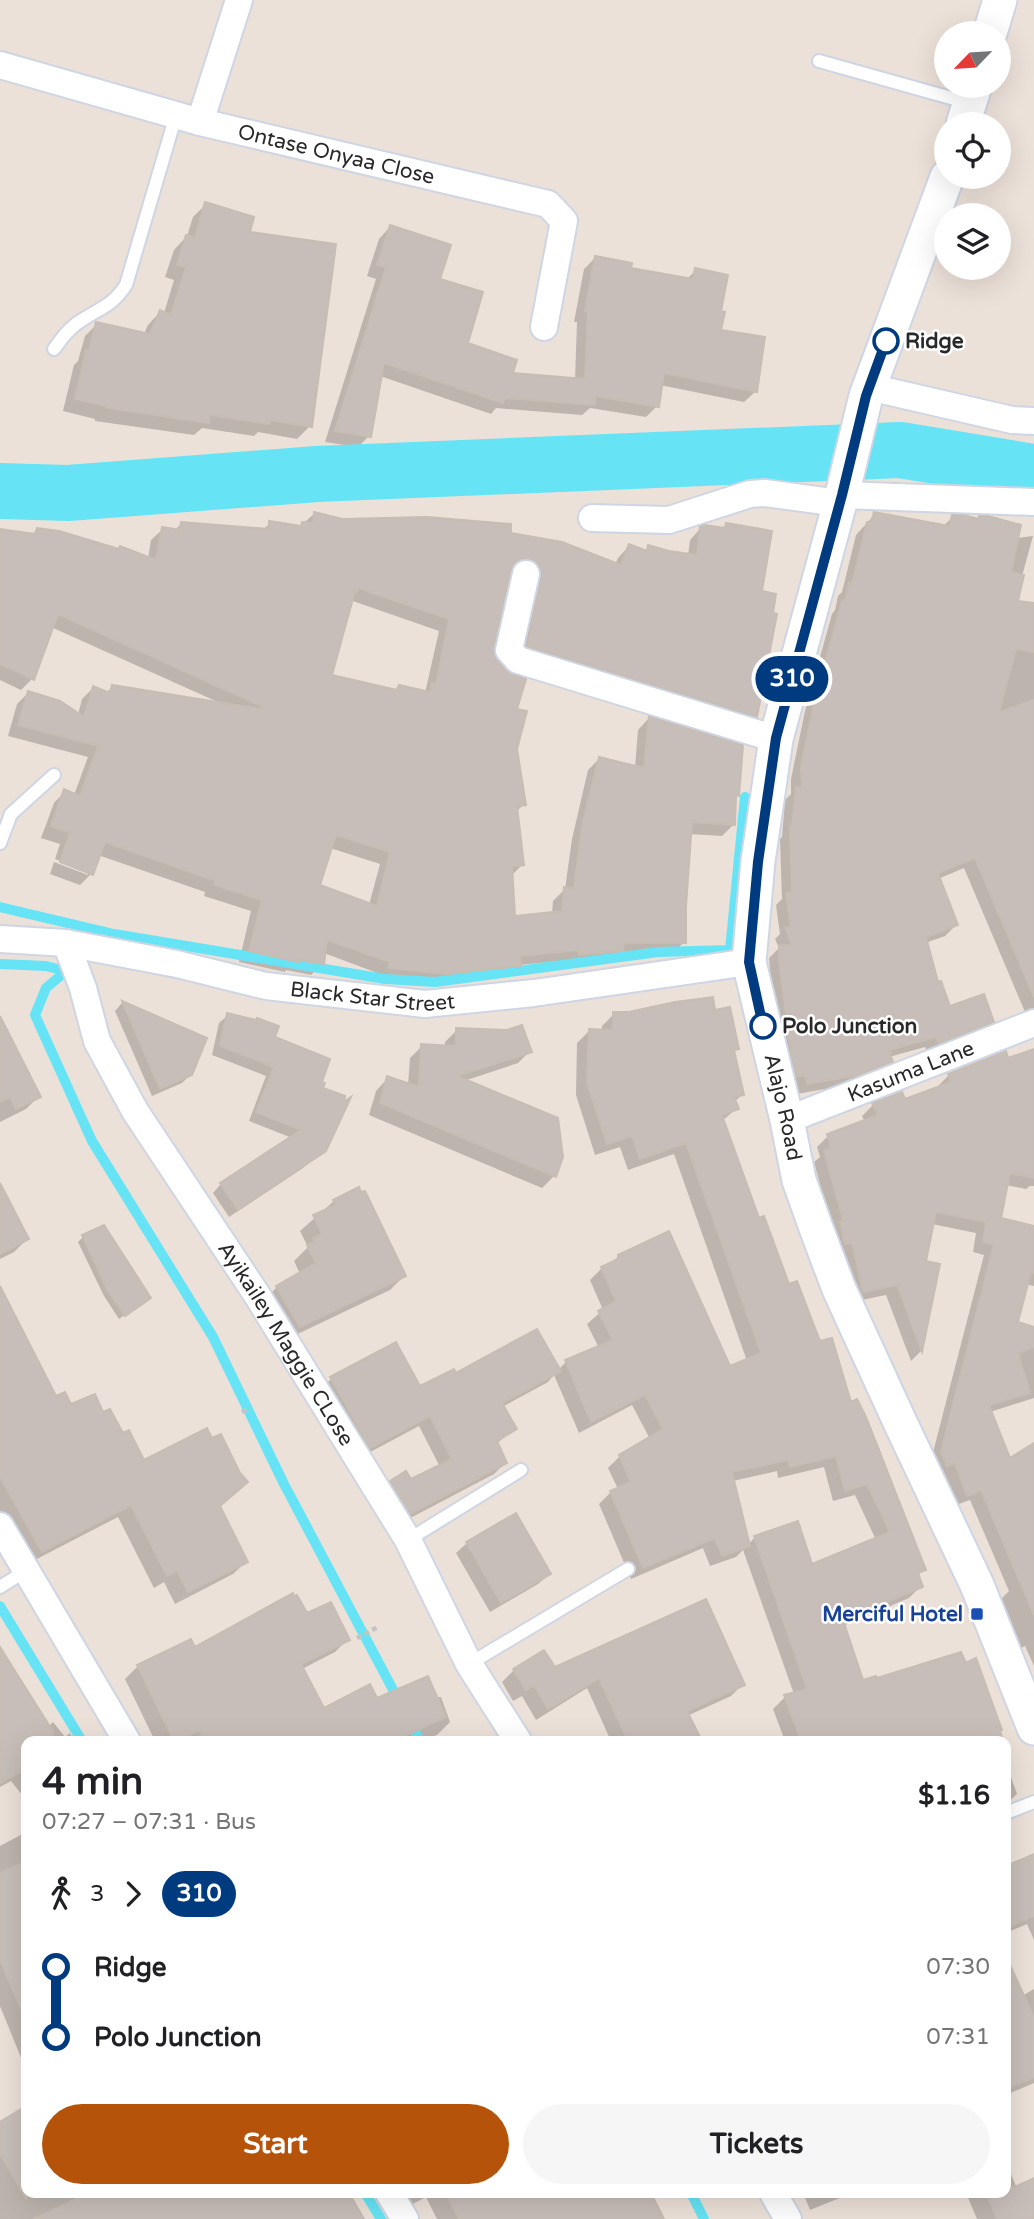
<!DOCTYPE html>
<meta charset="utf-8">
<style>
body{margin:0;font-family:"Varela Round",sans-serif;background:#f6f6f6;color:#202124;height:100vh;display:flex;flex-direction:column;font-size:26px;white-space:nowrap}
*{box-sizing:border-box;margin:0}
p{font-size:23px;color:#757577}
.icon{flex:none;width:38px;height:38px;fill:none;stroke:currentColor;stroke-width:2;stroke-linecap:round;stroke-linejoin:round}
.map{position:relative;flex:1;overflow:hidden}
.side{position:absolute;left:21px;top:1736px;width:990px;height:462px;display:flex;flex-direction:column;background:#fff;border-radius:14px;box-shadow:0 7px 28px #0002}
.side>*{flex:none}
.badge{padding:0 14px;border-radius:23px;font-size:24px;line-height:46px}
.needle{width:46px;rotate:245deg}
.buttons{position:absolute;left:934px;top:21px;display:grid;gap:14px}
.buttons a{display:grid;place-items:center;width:77px;height:77px;border-radius:50%;background:#fff;box-shadow:0 7px 28px #0002;font-size:35px}
.map>.badge{position:absolute;translate:-50% -50%;box-shadow:0 0 0 4px #fff}
.legs{display:flex;align-items:center;gap:10px;height:77px;padding:0 21px;font-size:23px}
.legs p{margin-inline-start:auto}
.headline{display:flex;align-items:center;justify-content:space-between;height:119px;padding:0 21px}
h1{font-size:38px;font-weight:700;line-height:52px}
.primary-button{display:flex;gap:14px;margin-top:auto;padding:14px 21px}
.primary-button a{flex:1;height:80px;border-radius:42px;background:#b45309;color:#fff;font-size:28px;font-weight:700;line-height:80px;text-align:center}
.primary-button a+a{background:#f6f6f6;color:#202124}
ul{padding:0 21px;list-style:none}
li{display:flex;align-items:center;gap:24px;height:70px;font-size:26px}
li i{display:grid;place-items:center;width:10px;height:100%;margin:0 9px;background:currentColor}
li i::after{content:'';width:18px;height:18px;margin:-9px;border:5px solid;border-radius:50%;background:#fff}
li p{margin-inline-start:auto}
li:first-child i{background:linear-gradient(#0000 50%,currentColor 0)}
li:last-child i{background:linear-gradient(currentColor 50%,#0000 0)}
.map>svg:first-child{display:block}
.shadow{fill:#0003;fill-rule:evenodd}
.lines{fill:none;stroke-linecap:round;stroke-linejoin:round}
.stream{stroke:#66e4f5;stroke-width:10}
.river{stroke:#66e4f5;stroke-width:56}
.building{fill:#c7beb9;stroke:#c7bdb3;stroke-width:2;fill-rule:evenodd}
.service-casing{stroke:#ced5e3;stroke-width:16}
.minor-casing{stroke:#ced5e3;stroke-width:30}
.tertiary-casing{stroke:#ced5e3;stroke-width:37}
.path{stroke:#c3c3c3;stroke-width:4.5;stroke-dasharray:5 3.5;stroke-linecap:butt}
.service{stroke:#fff;stroke-width:12}
.minor{stroke:#fff;stroke-width:26}
.tertiary{stroke:#fff;stroke-width:33}
.line-1-casing{stroke:#fff;stroke-width:16}
.line-1{stroke:#003b80;stroke-width:10}
.stop-1-dot{fill:#fff;stroke:#003b80;stroke-width:3.5}
.transit-dot{fill:#1a4fb4;stroke:#fff;stroke-width:2.5}
.labels{text-anchor:middle;dominant-baseline:central;stroke-width:5;stroke-linejoin:round;paint-order:stroke}
.street-label{font-size:21px;fill:#292929;stroke:#fff}
.stop-label{font-size:21px;font-weight:bold;fill:#292929;stroke:#fff;text-anchor:start}
.transit-label{font-size:21px;font-weight:bold;fill:#164399;stroke:#fff;text-anchor:end}
</style>
<div class="map">
<svg width="1034" height="2219" viewBox="0 0 1034 2219">
<rect width="100%" height="100%" fill="#ece1d9"/>
<path class="shadow" d="M206 204 248 233 310 426 297 439 258 432 254 436 202 428 194 435 95 421V419L63 411 74 365 78 361 85 336 98 323 144 334 148 325 160 312 164 313 174 280 165 277 174 250 187 236 193 217Z
M390 227 438 280 466 344 511 375 575 380 577 322H574L584 269 595 258 629 270 686 280 696 270 719 331 756 391 744 402 660 385 657 406 646 417 590 408 582 415 496 408 491 414 380 376 369 436 358 447 325 442 376 279 367 276 379 239Z
M314 514 341 521 509 534 615 565 618 558 629 546 645 552 649 547 688 556 690 540 701 528 721 530 726 525 760 593 755 716 744 727 516 657 518 569 509 570 492 655 515 710V749L524 804 516 812 523 864 511 876 513 918 552 914 553 901 565 889 572 839 588 770 600 758 635 767 638 730 649 718 737 795 734 798 733 825 722 836 689 834 684 942 673 953H618L610 962 568 966V960L519 965 508 976 433 984 378 979 380 974 324 953 322 964 311 975 286 970 285 972 239 962 251 911 204 896 205 892 98 855 91 874 80 885 50 874 54 862 88 875V871L55 859 60 844 41 838 54 803 65 791 74 795 88 757 8 736 17 704 28 693 78 715 82 699 93 688 106 693 112 687 220 703 51 627 32 679 21 690 0 680V531L31 536 38 530 148 559 151 540 163 529 174 531 181 524 263 530 270 523 299 527ZM350 600 439 631 425 693 399 686 394 691 330 676ZM330 848 380 864 369 905 318 886Z
M875 514 943 526 953 517 1017 538 1033 536 1015 602 1034 605V1008L1025 1012 964 868 938 879 956 925 945 936 925 943 937 984 949 1009 992 1021 981 1032 928 1053 925 1047 889 1057 891 1061 880 1072 847 1085 797 1094 776 1034 769 958 779 948 775 939 780 934 776 905 782 899 780 839 782 837 785 800 791 794V779L805 711 832 614 835 610 838 596 842 592 856 535Z
M122 1003 204 1039 191 1074 182 1083 152 1096 115 1011Z
M714 1012 737 1049 733 1053 743 1094 734 1102 737 1108 722 1121 758 1220 788 1286 819 1343 849 1404 924 1569 917 1576 921 1586 909 1598 843 1626 862 1682 998 1731 1002 1741H785L773 1709 785 1697 794 1694 743 1550 736 1557 710 1566 703 1548 631 1579 599 1504 611 1492 618 1489 608 1468 620 1456 650 1439 632 1405 579 1433 554 1375 548 1382 502 1407 515 1429 496 1444 505 1463 494 1474 399 1524 380 1493 391 1482 411 1481 440 1467 419 1426 359 1458 320 1390 331 1379 419 1388 456 1376 558 1370 566 1362 599 1348 587 1324 603 1310 590 1280 602 1268 610 1264 619 1256 729 1368 747 1361 674 1154 628 1170 620 1147 595 1155 576 1095 577 1043 589 1031H602V1026L614 1014ZM824 1467 833 1501 855 1495 876 1540 811 1566 755 1537 748 1545 733 1481 777 1471 778 1478Z
M228 1015 273 1038 320 1082 324 1149 303 1168 229 1217 213 1193 221 1184 292 1138 249 1121 266 1076 212 1055 219 1023Z
M457 1030 530 1051 518 1063 464 1081 554 1176 542 1188 369 1115 376 1091 388 1078 408 1085 410 1058 422 1046 445 1047V1042Z
M1034 1051V1186H1030L1026 1189 1006 1185 999 1220 1034 1242V1286L1026 1284 1016 1324 1034 1328V1398L990 1412 1009 1460 1034 1445V1666L1025 1646 1016 1651 999 1601 1009 1591 970 1500 956 1505 944 1473 936 1476 930 1464 984 1255 973 1252 976 1233 932 1224 924 1263 938 1266 921 1351 911 1361 886 1295 852 1302 814 1162 820 1157 817 1147 828 1136 865 1122 862 1116 873 1105 903 1101 939 1089 938 1086 949 1075Z
M0 1054 38 1097 26 1109 0 1122Z
M0 1187 27 1239 14 1252 0 1259Z
M334 1201 404 1276 390 1290 285 1340 263 1301 277 1287 300 1274 294 1261 308 1247 300 1231Z
M103 1227 149 1298 119 1319 104 1296 78 1242 83 1237Z
M0 1290 55 1398 70 1407 102 1414 144 1462 219 1507 246 1562 233 1574 175 1604 164 1582 154 1588 118 1517 29 1563 0 1511Z
M467 1543 549 1574 538 1584 490 1612 456 1553Z
M307 1615 347 1640 335 1652 302 1669 323 1710 376 1700 441 1697 450 1722 437 1735 420 1741H155L125 1679 138 1666Z
M0 1650 48 1727 53 1722 65 1737 70 1733 74 1741H26V1800L11 1781 0 1787Z
M514 1670H554L743 1684 731 1696 687 1716 700 1741H611L587 1688 536 1720 522 1696 513 1701 502 1682Z
M1006 1763 1017 1794 1006 1804Z
M26 1832V2070L0 2006V1846Z
M1034 1856V1940L1027 1924 1006 1933V1868Z
M1034 1989V2083L1006 2095V1993L1022 1996Z
M26 2108V2193H347L362 2219H0V2124Z
M1006 2163 1017 2188 1034 2180V2219H977L966 2193H1006Z
M404 2193H649L662 2219H437L426 2197 411 2205Z
M803 2193H852L810 2210Z"/>
<g class="lines">
<path class="stream" d="M0 907 114 934 385 979 435 982 658 952 730 950 745 797
M0 964 46 966 66 971
M66 971 46 988 35 1015 92 1141 213 1337 284 1484 399 1701
M0 1606 82 1741
M409 1720 420 1741
M365 2193 381 2219
M691 2193 704 2219"/>
<path class="river" d="M0 491 68 493 317 474 900 450 1034 472"/>
</g>
<path class="building" d="M205 202 254 217 250 232 336 244 312 427 270 420 269 424 210 415 209 423 107 408V406L75 399 86 350 89 351 96 322 150 334 160 310 171 315 186 267 177 265 186 235 195 237Z
M390 225 451 245 440 279 483 292 468 343 517 360 513 373 585 379 588 311H585L595 256 632 263 631 268 693 279 695 268 728 275 721 311 725 312 721 330 765 337 757 392 664 373 659 407 596 396 595 405 505 398 503 403 384 363 371 437 335 431 386 267 377 265Z
M314 512 342 519 427 517 511 524V533L562 542 621 565 629 544 647 551 648 545 669 551 697 555 700 526 704 525 725 528 726 523 772 531 762 591 776 594 773 613 777 614 757 717 527 646 541 577V569L537 563 530 559H521L514 564 511 570 494 647V655L506 671 526 679 517 709 527 711 517 749 526 805 517 806 524 865 512 866 515 916 562 911 564 887 574 888 582 826 599 757 644 768 649 716 743 745 739 796 736 795 735 825 692 822 686 906V943H624L623 951 579 955V950L520 956 521 966 445 974 388 968 390 962 327 940 324 964 298 960V962L249 951 262 900 214 885 216 881 105 842 93 875 60 862 70 833 51 826 64 789 80 796 98 746 18 725 28 691 60 701 84 717 93 686 110 693 112 685 260 709 261 706 58 614 34 680 0 664V529L35 534 37 528 59 531 119 549 120 546 156 560 162 527 180 530 181 522 269 529V521L301 526 302 522 313 523ZM358 588 449 619 436 684 432 683 430 692 399 685 397 690 332 675 355 591 357 592ZM336 835 390 852 377 906 320 885Z
M874 512 949 526 952 515H964L978 519 979 516H988L1021 525 1011 572 1024 575 1018 601 1034 603V652L1016 649 999 712 1034 700V997L975 858 938 873 958 925 926 937 938 982 941 981 950 1006 984 994 994 1022 939 1044 936 1037 889 1050 893 1062 859 1075 807 1084 805 1075 796 1077 792 1059 779 962V945H792L785 927 791 928 786 893 792 892 790 826H792L796 787H802L801 767 815 699 842 601H845L849 583 852 584 867 522 871 523Z
M713 997 715 1010 730 1007 739 1049 734 1050 744 1095 734 1097 739 1109 722 1115 759 1218 764 1216 789 1284 797 1281 820 1341 832 1338 851 1402 857 1399 866 1417 926 1570 918 1573 923 1587 843 1620 863 1680 876 1676 877 1678 961 1652 966 1663 976 1658 1002 1730 1000 1731 1003 1741H801L784 1695 807 1689 754 1536 798 1521 812 1564 890 1532 867 1484 845 1491 836 1456 790 1467 788 1460 732 1472 750 1546 722 1556 715 1538 643 1568 610 1491 631 1482 619 1455 663 1429 645 1395 591 1422 565 1360 613 1340 598 1311 616 1301 601 1267 618 1259V1255L669 1231 730 1366 761 1353 686 1143 640 1159 632 1136 607 1144 587 1082 589 1029 613 1030V1012H629L675 1002Z
M122 1001 207 1038 192 1075 160 1089Z
M227 1013 256 1020 257 1018 279 1026 275 1037 330 1059 322 1082 325 1083 323 1088 345 1096 344 1102 351 1097 326 1151 238 1210 220 1183 301 1130 256 1112 274 1067 220 1046Z
M0 1016 41 1097 16 1109 10 1097 0 1102Z
M522 1025 532 1052 457 1076 558 1118 563 1157 556 1177 380 1103 387 1076 419 1087 421 1044 456 1046V1028L507 1030Z
M1034 1049V1178L1010 1173 1001 1218 1034 1226V1273L1031 1272 1018 1322 1034 1327V1347L1018 1353 1030 1393 989 1405 1010 1458 1034 1443V1615L981 1490 967 1496 955 1463 947 1466 941 1452 994 1244 983 1242 986 1222 936 1212 926 1261 940 1264 922 1352 897 1285 863 1292 852 1243 845 1244 840 1221 843 1220 824 1150 831 1149 827 1134 878 1115 872 1103 902 1092 905 1099 951 1082 948 1074 1006 1051 1008 1058Z
M0 1183 29 1239 0 1254Z
M359 1187 361 1192 365 1191 406 1276 300 1327 276 1286 316 1263 307 1245 315 1242 313 1238 322 1234 313 1215 336 1205 333 1200Z
M104 1225 151 1298 125 1316 108 1291 82 1235Z
M0 1286 56 1396 65 1392 71 1404 95 1394 103 1412 110 1409 123 1433 129 1430 144 1460 207 1428 212 1438 221 1434 240 1473 248 1482 220 1506 248 1562 188 1592 177 1571 167 1576 131 1505 42 1552 0 1477Z
M537 1329 561 1371 502 1403 517 1429 497 1441 507 1463 410 1514 390 1481 406 1471 411 1479 452 1459 430 1416 370 1448 330 1377 396 1342 420 1386 454 1369 456 1373Z
M516 1513 551 1574 501 1603 466 1542Z
M293 1593 294 1596 297 1595 307 1613 331 1602 350 1640 301 1664 324 1708 370 1684 377 1698 428 1676 446 1717 394 1741H205L199 1730 179 1741H174L137 1665 191 1639 195 1647Z
M706 1599 745 1685 687 1711 702 1741H628L599 1678 548 1709 534 1685 526 1690 513 1669 544 1650 555 1667Z
M0 1647 54 1733 45 1741H26V1769L0 1783Z
M1034 1854V1916L1006 1928V1866Z
M26 1861V2020L0 1960V1873Z
M1006 1956 1034 2018V2077L1006 2089Z
M26 2106V2198L0 2154V2122Z
M1034 2178V2219H997L986 2193H1006V2191Z
M89 2193H349L364 2219H33Z
M463 2193H651L664 2219H459L449 2200Z"/>
<g class="lines">
<g class="service-casing">
<path id="service" d="M819 61 969 103
M54 349C62 338 70 327 82 320 102 307 112 306 126 285L176 115
M0 843 11 814 54 775
M408 1540 521 1470
M0 1587 27 1570
M469 1664 628 1569
M1006 1813 1034 1802"/>
</g>
<g class="minor-casing">
<g id="minor">
<path id="s1" d="M0 65 200 122 548 204 564 221 544 327"/>
<path d="M200 122 239 0"/>
<path d="M869 387 1012 420 1034 421"/>
<path d="M842 495 1034 502"/>
<path d="M592 518 669 520 750 494 765 493 839 503"/>
<path d="M526 574 509 650 518 660 776 739"/>
<path id="s2" d="M0 939 66 943 177 964 266 986 425 1004 534 993 749 962"/>
<path id="s3" d="M66 943 83 988 97 1041 135 1111 257 1295 408 1540 469 1664 518 1741"/>
<path id="s4" d="M787 1120 1034 1023"/>
<path d="M0 1526 127 1741"/>
<path d="M389 2193 405 2219"/>
<path d="M773 2193 788 2219"/>
</g>
</g>
<g class="tertiary-casing">
<g id="tertiary">
<path d="M990 33 1000 0"/>
<path d="M963 124 975 86"/>
<path id="s5" d="M947 177 866 396 842 495 776 739 758 861 749 962 787 1120 799 1180 816 1228 839 1289 899 1420 977 1585 1034 1728"/>
</g>
</g>
<path class="path" d="M242 1412 250 1408
M357 1638 378 1627"/>
<use href="#service" class="service"/>
<use href="#minor" class="minor"/>
<use href="#tertiary" class="tertiary"/>
</g>
<g class="lines">
<g class="line-1-casing">
<path id="line-1" d="M763 1026 749 962 758 862 776 738 842 495 866 396 886 341"/>
</g>
<use href="#line-1" class="line-1"/>
</g>
<g class="stop-1-dot">
<circle cx="886" cy="341" r="12"/>
<circle cx="763" cy="1026" r="12"/>
</g>
<rect class="transit-dot" x="970" y="1607" width="14" height="14" rx="3.5"/>
<g class="labels">
<g class="street-label">
<text stroke="none"><textPath href="#s1" startOffset="348">Ontase Onyaa Close</textPath></text>
<text stroke="none"><textPath href="#s2" startOffset="378">Black Star Street</textPath></text>
<text stroke="none"><textPath href="#s4" startOffset="133">Kasuma Lane</textPath></text>
<text stroke="none"><textPath href="#s5" startOffset="962">Alajo Road</textPath></text>
<text stroke="none"><textPath href="#s3" startOffset="460">Ayikailey Maggie CLose</textPath></text>
</g>
<g class="stop-label">
<text x="905" y="341">Ridge</text>
<text x="782" y="1026">Polo Junction</text>
</g>
<g class="transit-label">
<text x="963" y="1614">Merciful Hotel</text>
</g>
</g>
</svg>
<div class="buttons">
<a><svg class="needle" viewBox="-14 -14 28 28"><path d="M0-13l5 13h-10z" fill="#e53935"/><path d="M0 13l5-13h-10z" fill="#757577"/></svg></a>
<a><svg class="icon" aria-label="locate" viewBox="0 0 24 24"><circle cx="12" cy="12" r="6"/><path d="M12 2v4M12 18v4M2 12h4M18 12h4"/></svg></a>
<a><svg class="icon" aria-label="layers" viewBox="0 0 24 24"><path d="M12 4l9 5-9 5-9-5zM3 14l9 5 9-5"/></svg></a>
</div>
<b class="badge" style="left:792px;top:679px;background:#003b80;color:#fff">310</b>
<section class="side">
<div class="headline"><div><h1>4 min</h1><p>07:27 – 07:31 · Bus</p></div><b>$1.16</b></div>
<div class="legs"><svg class="icon" aria-label="walk" viewBox="0 0 24 24"><circle cx="13" cy="4" r="2"/><path d="M13 8l-2 6 4 7M11 14l-3 7M7 12l3-4h3l4 4"/></svg>3<svg class="icon" aria-label="forward" viewBox="0 0 24 24"><path d="M9 5l7 7-7 7"/></svg><b class="badge" style="background:#003b80;color:#fff">310</b></div>
<ul>
<li><i style="color:#003b80"></i><b>Ridge</b><p>07:30</p></li>
<li><i style="color:#003b80"></i><b>Polo Junction</b><p>07:31</p></li>
</ul>
<div class="primary-button"><a>Start</a><a>Tickets</a></div>
</section>
</div>
